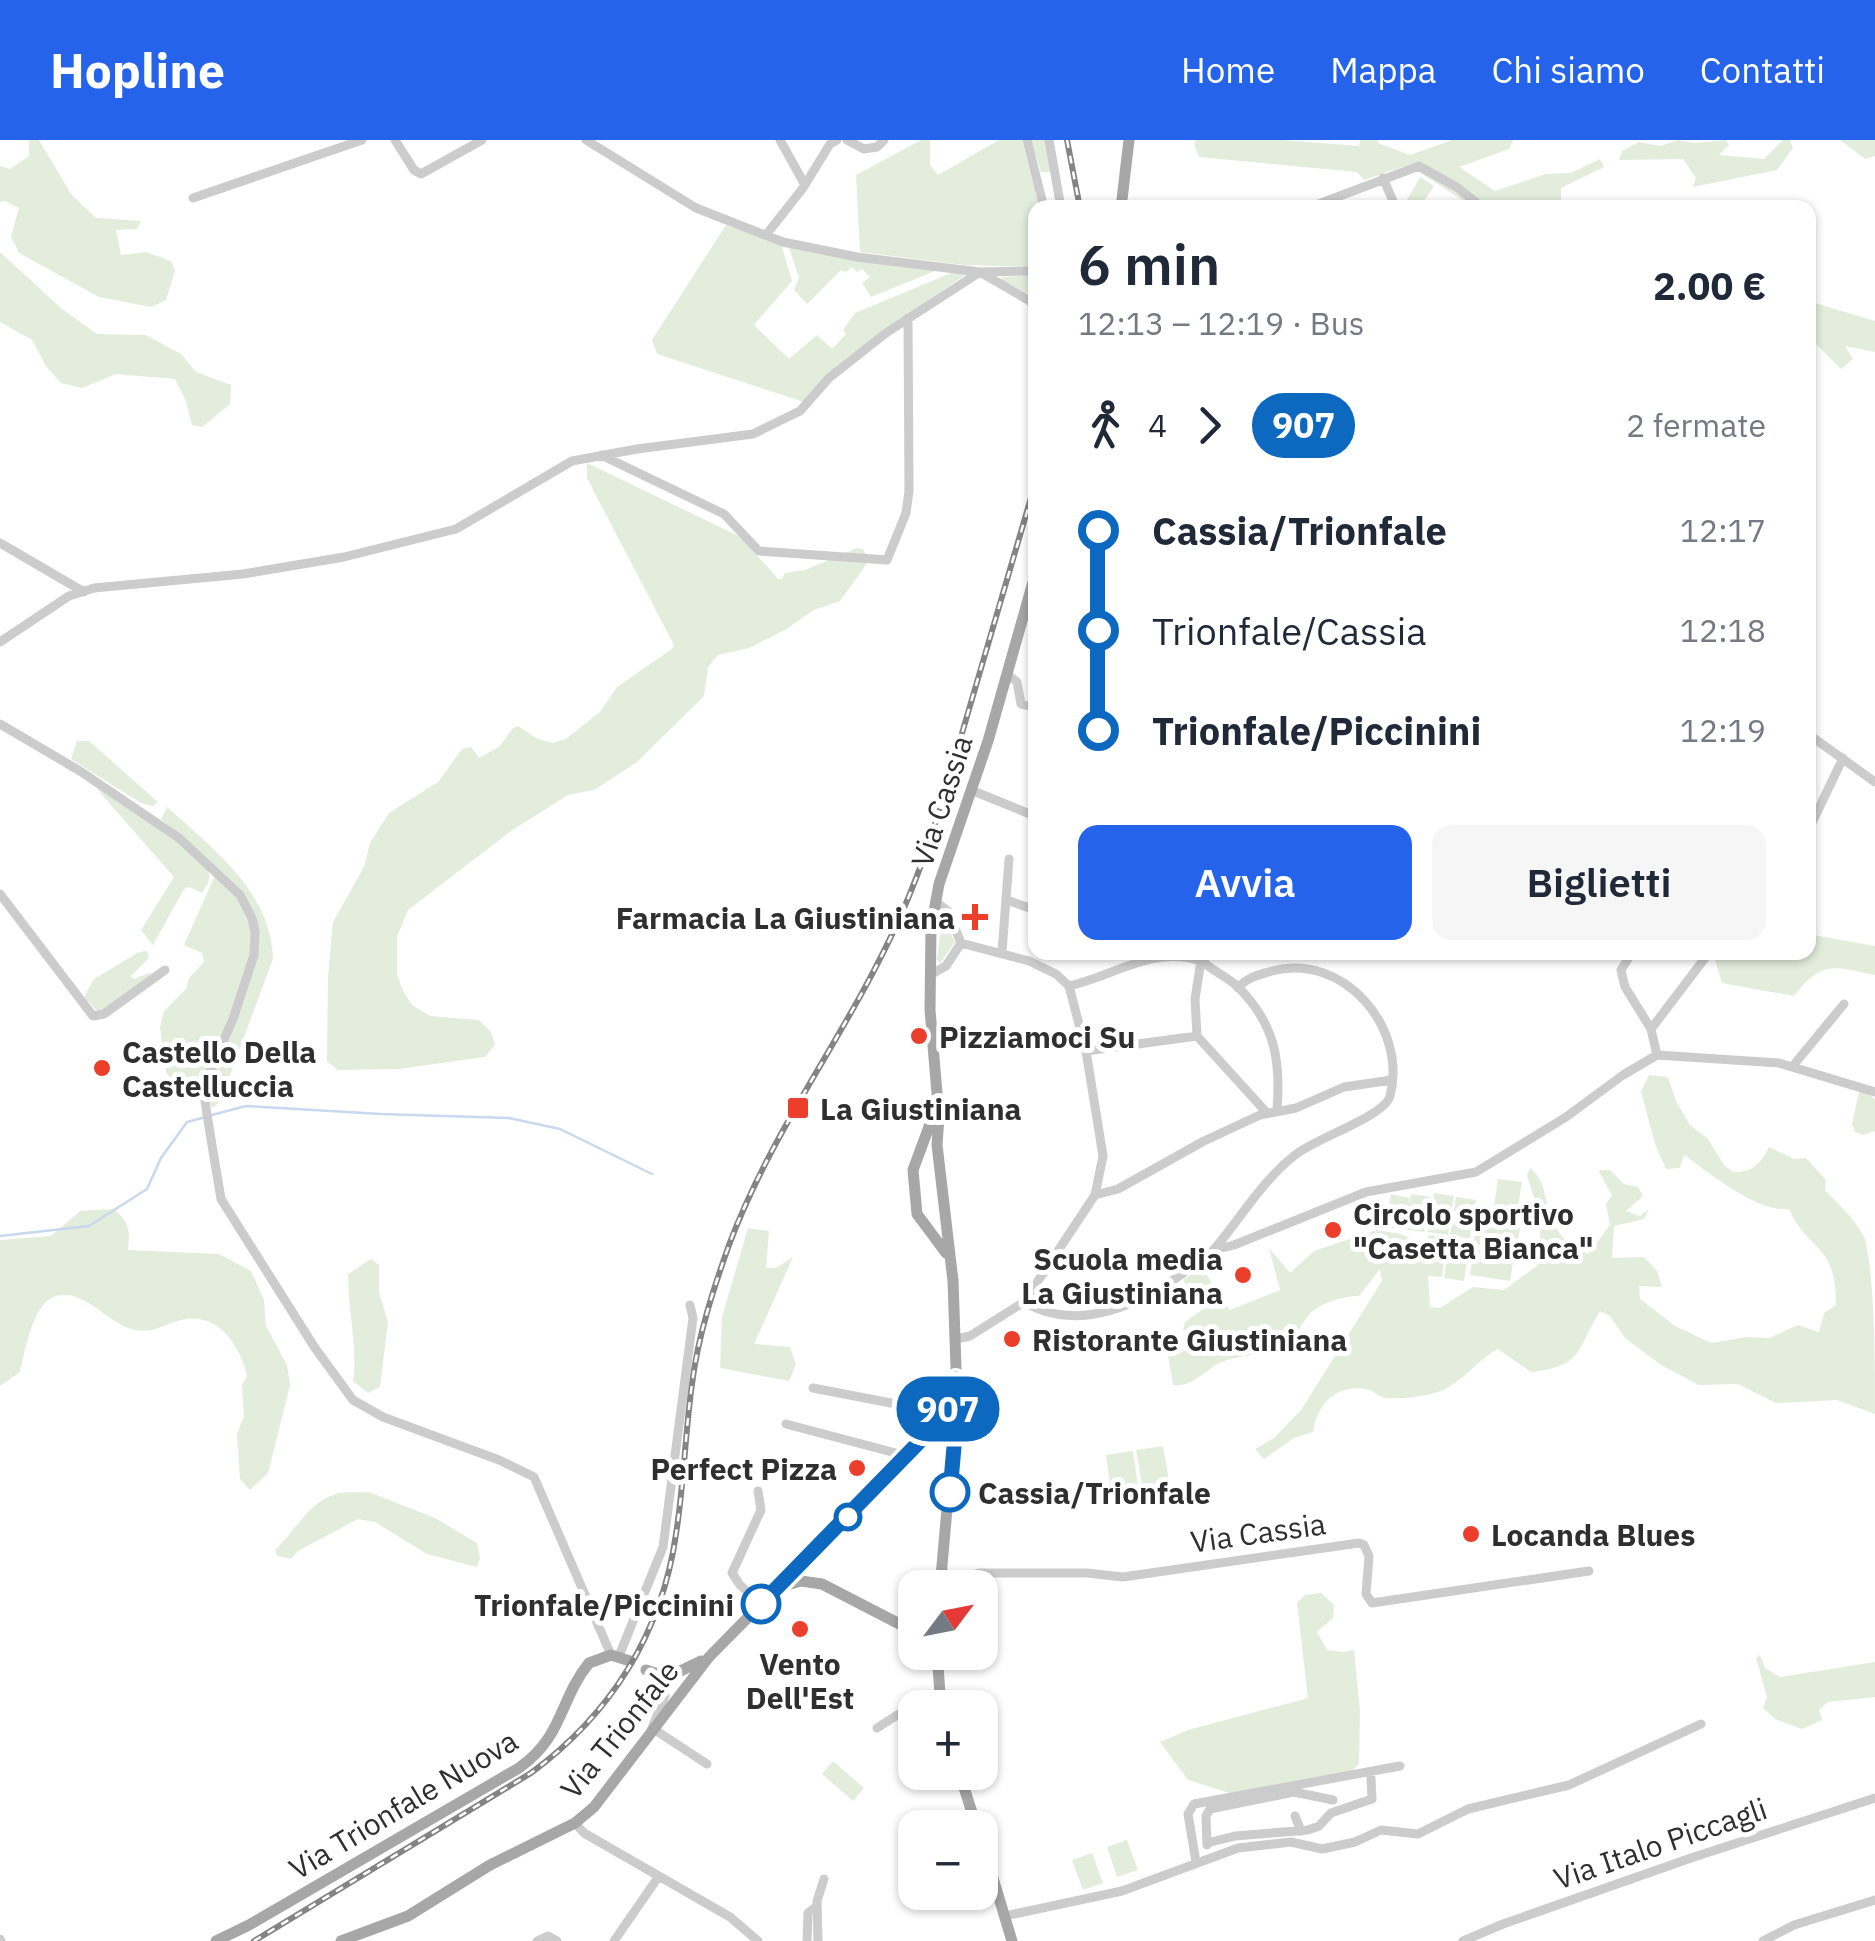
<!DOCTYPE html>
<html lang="it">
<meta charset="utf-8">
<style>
body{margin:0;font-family:"IBM Plex Sans",sans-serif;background:#f6f6f7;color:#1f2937;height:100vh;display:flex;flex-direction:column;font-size:38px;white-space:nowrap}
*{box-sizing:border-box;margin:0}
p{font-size:32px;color:#747a83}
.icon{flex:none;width:55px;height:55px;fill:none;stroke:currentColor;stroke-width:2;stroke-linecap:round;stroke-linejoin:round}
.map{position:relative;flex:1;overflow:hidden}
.panel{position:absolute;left:1028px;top:60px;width:788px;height:760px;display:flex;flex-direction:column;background:#fff;border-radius:20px;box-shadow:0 2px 8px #0004}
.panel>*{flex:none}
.badge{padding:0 20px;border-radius:32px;font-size:35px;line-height:65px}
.needle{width:65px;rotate:58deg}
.tools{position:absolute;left:898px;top:1430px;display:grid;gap:20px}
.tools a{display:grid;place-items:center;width:100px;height:100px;border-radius:20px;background:#fff;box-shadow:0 2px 8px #0004;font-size:50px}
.map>.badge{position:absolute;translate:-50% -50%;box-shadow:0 0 0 5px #fff}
.legs{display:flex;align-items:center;gap:15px;height:110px;padding:0 50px;font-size:32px}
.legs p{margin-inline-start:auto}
.head{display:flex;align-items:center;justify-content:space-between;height:170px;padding:0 50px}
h1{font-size:55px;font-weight:600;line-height:75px}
.primary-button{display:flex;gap:20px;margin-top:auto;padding:20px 50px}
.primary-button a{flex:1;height:115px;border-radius:20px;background:#2563eb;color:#fff;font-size:40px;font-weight:600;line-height:115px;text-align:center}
.primary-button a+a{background:#f6f6f7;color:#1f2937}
ul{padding:0 50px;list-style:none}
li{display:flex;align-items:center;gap:35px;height:100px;font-size:38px}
li i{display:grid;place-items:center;width:15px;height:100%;margin:0 12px;background:currentColor}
li i::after{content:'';width:25px;height:25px;margin:-12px;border:8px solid;border-radius:50%;background:#fff}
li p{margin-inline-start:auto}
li:first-child i{background:linear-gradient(#0000 50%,currentColor 0)}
li:last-child i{background:linear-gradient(currentColor 50%,#0000 0)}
header{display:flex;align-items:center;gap:60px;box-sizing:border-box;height:140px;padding:0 50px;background:#2563eb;color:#fff}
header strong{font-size:48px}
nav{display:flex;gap:55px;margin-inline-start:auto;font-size:35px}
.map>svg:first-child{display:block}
.green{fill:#e2eddc}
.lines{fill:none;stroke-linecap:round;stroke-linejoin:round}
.stream{stroke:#c8d8ed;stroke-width:2.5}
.minor{stroke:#ccc;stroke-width:9}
.major{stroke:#a7a7a7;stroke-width:11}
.rail-casing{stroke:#848484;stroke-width:6}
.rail{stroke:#fff;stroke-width:2.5;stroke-dasharray:8;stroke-linecap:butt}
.line-1-casing{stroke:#fff;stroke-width:22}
.line-1{stroke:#0c69bf;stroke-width:15}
.poi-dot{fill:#eb3f2c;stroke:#fff;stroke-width:4}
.stop-1-dot{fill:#fff;stroke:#0c69bf;stroke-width:5}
.labels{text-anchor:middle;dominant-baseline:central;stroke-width:10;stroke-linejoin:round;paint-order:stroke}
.street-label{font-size:30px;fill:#2f2f2f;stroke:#fff}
.poi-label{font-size:30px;font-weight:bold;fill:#2f2f2f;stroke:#fff;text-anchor:start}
.stop-label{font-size:30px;font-weight:bold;fill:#2f2f2f;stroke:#fff;text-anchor:start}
</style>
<header>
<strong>Hopline</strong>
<nav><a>Home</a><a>Mappa</a><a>Chi siamo</a><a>Contatti</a></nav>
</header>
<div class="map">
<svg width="1875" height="1801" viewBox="0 0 1875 1801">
<rect width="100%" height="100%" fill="#fff"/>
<path class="green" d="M29 0H39L71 54 96 78 141 81 137 89 116 90 121 115 146 112 171 121 175 131 166 160 151 167 99 157 19 113 11 96 19 68 5 61 0 62V26L10 29 29 16Z
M921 0H930V25L938 35 999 0H1022L1039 67 1035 68V127L965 125 860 112 856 35Z
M1031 0H1048L1051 32H1041Z
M1196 0H1283L1359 6 1360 0H1378V3L1410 15 1452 0H1513L1509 9 1459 27 1495 51 1546 34 1571 33 1600 19 1604 27 1561 48V67H1473L1419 32 1414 23 1364 40 1357 32 1199 17 1194 4Z
M1678 0 1695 3 1726 0 1729 5 1719 15 1764 19 1783 0H1790L1793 8 1777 30 1693 47 1696 38 1683 19 1619 20 1622 11 1639 2 1660 6Z
M1840 0H1875V16L1865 19Z
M1420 37 1434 46 1420 67H1403Z
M726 85 781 104 792 141 754 185 789 219 817 195 832 209 846 194 843 190 855 173 951 133H968L895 183 804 262 657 214 652 200Z
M788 105 940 129 871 157 862 143 870 137 862 129 857 132 852 127 846 132 841 130 807 164 794 150 799 138Z
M0 112 62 169 97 194 146 195 181 214 196 232 231 245 230 264 202 287 192 285 186 261 175 239 116 234 82 248 61 243 46 226 32 200 0 182Z
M1035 135V157L1000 140 1002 137Z
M1808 161 1875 181V212L1845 206 1853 219 1841 229 1808 196Z
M587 323 747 400C754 416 768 425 778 439H782L785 433 805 430 857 408 863 409 869 421 840 461 814 470 785 490 749 508 718 515 708 527 704 556 636 623 594 650 568 655 511 691 408 770 397 797V835L403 851 412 865 430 876 479 880 491 892 495 905 485 917 399 929 338 930 327 921 328 837 333 782 364 727 370 703 389 673 438 642 462 609 471 607 479 618 499 607 513 588 518 586 538 599 553 603 566 599 600 572 617 547 672 509 674 505 587 338Z
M77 601H89L158 662 153 666 141 663 71 619Z
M96 648C122 664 196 705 208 731 212 740 206 746 202 753L189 747 184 749 153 805 141 790 174 737Z
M167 667C213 709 271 751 273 819L220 962 212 968 200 943 190 952H179L166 932 160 887 164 871 186 849 189 838 204 822 202 813 184 805 216 733 209 721 161 679Z
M942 776 955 802 940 823 937 820Z
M1808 794 1875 806V835C1833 826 1822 820 1794 856L1722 843 1713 813 1808 812Z
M147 811 149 818 131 836 134 839 152 832 149 837 102 871H97L84 857 94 839 139 812Z
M1649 935 1668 937 1676 961 1690 985 1708 999 1724 1025 1733 1032C1753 1033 1761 1023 1769 1007L1794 1019 1806 1018 1826 1040 1825 1050C1840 1066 1856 1080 1865 1099 1875 1138 1875 1229 1875 1274L1837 1260 1776 1263 1738 1244 1699 1245 1661 1225 1625 1198 1610 1176 1600 1171C1576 1209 1585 1226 1531 1232L1498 1209C1475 1221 1460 1247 1434 1253 1421 1257 1401 1259 1387 1258 1379 1257 1374 1251 1366 1249 1336 1244 1317 1264 1313 1292L1294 1298 1264 1319 1255 1309 1274 1298 1301 1270 1382 1141 1380 1129 1359 1156C1345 1156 1318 1163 1309 1175 1300 1185 1296 1199 1284 1206 1265 1216 1241 1214 1222 1222 1205 1229 1193 1248 1173 1245L1168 1215 1188 1210V1199L1194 1192 1183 1190 1185 1182 1206 1167 1198 1155 1193 1156 1183 1140 1202 1128 1230 1170 1280 1150 1269 1108 1290 1133 1314 1111 1377 1090 1401 1094 1420 1103 1424 1117 1428 1095 1447 1098 1442 1137 1428 1136 1430 1167 1440 1168 1473 1147 1504 1150 1538 1125 1541 1081 1527 1035 1530 1028C1557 1048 1533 1089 1588 1114L1610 1085 1606 1064 1612 1055 1598 1030H1610L1624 1044 1638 1047 1643 1056 1626 1071 1640 1076 1649 1069 1644 1079 1614 1086 1612 1118 1644 1117 1657 1131 1662 1147 1639 1146 1640 1159 1675 1186 1711 1203 1747 1197 1769 1198 1798 1185 1819 1192 1824 1173 1836 1165C1836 1101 1809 1114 1789 1069 1757 1073 1710 1033 1684 1015L1680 1028 1666 1029 1655 1004 1641 951Z
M1866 950 1875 960V991L1863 995 1855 992 1852 984 1859 952Z
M1498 1039 1522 1042 1515 1084 1492 1081Z
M1434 1053 1454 1056 1448 1095 1428 1092Z
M1391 1054 1409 1058V1064L1411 1054 1430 1057 1424 1092 1386 1087Z
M1456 1057 1476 1060 1470 1099 1450 1095Z
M114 1069C130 1083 130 1091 128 1110L219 1114 251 1131 264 1160 266 1186 287 1225 290 1245 268 1333 250 1350 240 1339 237 1294 244 1276 242 1245 247 1236C241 1208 220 1174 186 1179 166 1182 156 1194 135 1190 120 1187 108 1176 95 1167 39 1128 30 1190 20 1232L0 1246V1100L51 1096 80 1071Z
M1477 1080 1520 1088 1516 1111 1473 1104Z
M748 1088 769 1091 766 1128H776L793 1117 754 1204 790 1207 796 1224 789 1241 720 1228 722 1177Z
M1450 1098 1470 1101 1464 1141 1444 1138Z
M1474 1109 1514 1115 1510 1141 1470 1135Z
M371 1119 379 1125V1152L388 1182 380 1247 368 1253 353 1241C358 1208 348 1170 348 1134Z
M1163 1306 1172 1358 1145 1362 1136 1310Z
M1133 1311 1140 1361 1113 1365 1106 1315Z
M369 1352 435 1378 477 1403 480 1418 477 1427 427 1414 375 1382 358 1379 298 1411 291 1419 278 1416 275 1410C295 1392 308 1362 336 1354 345 1351 359 1353 369 1352Z
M1321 1453 1334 1465 1333 1478 1317 1492 1327 1510 1344 1512 1354 1510 1360 1571 1359 1624 1350 1633 1230 1653 1188 1640 1160 1602 1188 1590 1308 1558 1297 1463 1305 1455Z
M1760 1515 1765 1528 1780 1537 1875 1522V1557L1828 1562 1819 1570 1822 1580 1802 1589 1775 1579 1763 1568 1767 1557 1756 1518Z
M833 1621 864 1648 853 1661 822 1634Z
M1127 1700 1138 1730 1117 1737 1107 1707Z
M1092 1713 1103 1743 1083 1750 1072 1720Z"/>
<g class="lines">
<path class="stream" d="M212 975 246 966 381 974 509 978 560 989 652 1034
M0 1096 89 1086 147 1049 161 1018 187 982 202 978"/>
<path class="minor" d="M395 0 414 30 421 34 482 0
M586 0 696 68 783 102 857 117 980 132 1035 131
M780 0 805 45
M847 0 864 9 877 7 884 0
M1027 0 1044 68
M1049 0 1061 68
M1383 38 1396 68
M193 58 362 0
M1308 68 1419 26 1458 48 1483 68
M766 95 803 48 830 4 837 0
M980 132 1035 164
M601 315 724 374 759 411 887 420 906 373 909 351 908 178
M0 403 84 452
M0 502 69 456 94 448 243 434 344 417 456 389 572 321 637 309 753 294 800 271 829 238 886 193 980 132
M1008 535 1017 542 1021 564 1035 567
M0 584 80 631 179 698 240 755 252 778 255 792 254 815 233 879 203 947 208 981 221 1059 315 1208 353 1260 383 1277 499 1320 534 1337 611 1515
M1808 594 1875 642
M971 650 1035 676
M1808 691 1843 618
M0 754 93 876 104 874 165 830
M1007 760 1035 770
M1002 812 1009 719
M1196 812C1205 829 1225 834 1238 847 1275 884 1281 920 1277 970
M1632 812 1621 830 1625 847 1651 889 1657 915
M1201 821 1195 859 1197 896 1267 973
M930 835 946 826 961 803 948 771 935 761
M1069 846C1114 836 1153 805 1201 821
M1651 889 1708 814
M1086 911 1197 896
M1792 927 1844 864
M1095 1055 1118 1049 1204 1001 1260 975 1296 968 1344 947 1392 940
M1214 1110 1234 1105 1366 1052 1476 1032 1566 977 1623 935 1657 915 1779 923 1875 952
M1024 1162C1078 1194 1141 1164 1186 1131 1196 1123 1208 1117 1216 1107 1242 1076 1263 1040 1295 1015 1316 998 1385 976 1390 956 1408 887 1343 812 1272 831 1259 835 1247 837 1238 848
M956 1199 970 1196 1024 1162 1095 1055 1103 1016 1086 911 1069 846 1056 834 1029 821 961 803
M813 1248 948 1274
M786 1284 907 1316
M758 1351 761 1370 732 1433 740 1445 761 1464
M940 1443 957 1442 979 1433H1087L1123 1437 1359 1403 1364 1405 1369 1416 1366 1454 1372 1463 1589 1431
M619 1516 663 1407 693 1178 690 1165
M654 1535 665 1556 652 1588 707 1624
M877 1588 919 1561 939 1554
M1295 1676 1301 1691
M575 1683 584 1693 730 1777 758 1801
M1207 1703 1235 1696 1308 1690 1319 1686 1331 1673 1372 1659 1371 1638
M1207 1705 1206 1676 1210 1669 1294 1652 1333 1660
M1196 1722 1188 1674 1194 1664 1400 1626
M1005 1776 1122 1751 1238 1708 1291 1702 1322 1709 1355 1702 1381 1690 1418 1694 1468 1669 1569 1645 1701 1584
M0 1799 1 1801
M537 1801 548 1796 557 1801
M614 1801 659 1736
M807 1801 808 1773 817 1766
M818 1801 817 1761 824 1739
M1463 1801 1503 1784 1691 1718 1875 1658
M1763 1801 1794 1785 1875 1760"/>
<path class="major" d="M1121 68 1129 0
M933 976 913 1030 917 1074 946 1113
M780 1447 801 1441 822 1444 915 1492
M940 1448 957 1256 953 1141 937 1005 939 977 930 870 931 788 939 744 988 601 1035 435
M937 1512 941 1568
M646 1530 668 1537 701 1521
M959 1632 977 1688
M980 1695 1012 1801
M216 1801 249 1785 519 1628C564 1596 559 1560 589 1523L611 1515 630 1521
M341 1801 408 1776 490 1725 575 1683 594 1667 709 1517 916 1307 945 1273 953 1253"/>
<g class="rail-casing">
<path id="rail" d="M1067 0 1080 68
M254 1801 531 1633C611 1574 662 1493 676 1394 684 1344 685 1294 692 1244 698 1196 713 1150 729 1105 772 989 850 890 900 777 928 715 946 649 965 583 988 503 1012 424 1035 344"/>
</g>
<use href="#rail" class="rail"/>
</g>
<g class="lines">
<g class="line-1-casing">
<path id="line-1" d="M761 1464 927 1294 948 1268 956 1239 957 1273 950 1352"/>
</g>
<use href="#line-1" class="line-1"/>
</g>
<g class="poi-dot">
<path d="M970 762h10v10h10v10h-10v10h-10v-10h-10v-10h10z"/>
<circle cx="919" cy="896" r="10"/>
<circle cx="102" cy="928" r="10"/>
<rect x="786" y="956" width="24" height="24" rx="5"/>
<circle cx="1333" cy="1090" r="10"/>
<circle cx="1243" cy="1135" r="10"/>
<circle cx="1012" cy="1199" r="10"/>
<circle cx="857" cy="1328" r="10"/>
<circle cx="1471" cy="1394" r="10"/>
<circle cx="800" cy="1489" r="10"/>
</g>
<g class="stop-1-dot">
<circle cx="950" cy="1352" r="18"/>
<circle cx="848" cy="1377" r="12"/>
<circle cx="761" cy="1464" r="18"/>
</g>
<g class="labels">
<g class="street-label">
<text transform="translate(941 661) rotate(-72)">Via Cassia</text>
<text transform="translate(1258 1392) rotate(-8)">Via Cassia</text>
<text transform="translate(619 1589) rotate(-51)">Via Trionfale</text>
<text transform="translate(403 1664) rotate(-31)">Via Trionfale Nuova</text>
<text transform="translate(1660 1703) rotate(-19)">Via Italo Piccagli</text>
</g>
<g class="poi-label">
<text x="955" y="777" text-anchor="end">Farmacia La Giustiniana</text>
<text x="939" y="896">Pizziamoci Su</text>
<text x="122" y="911">Castello Della<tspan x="122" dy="34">Castelluccia</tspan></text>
<text x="820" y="968">La Giustiniana</text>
<text x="1353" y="1073">Circolo sportivo<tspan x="1353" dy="34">"Casetta Bianca"</tspan></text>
<text x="1223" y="1118" text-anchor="end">Scuola media<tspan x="1223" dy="34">La Giustiniana</tspan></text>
<text x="1032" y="1199">Ristorante Giustiniana</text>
<text x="837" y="1328" text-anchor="end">Perfect Pizza</text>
<text x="1491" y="1394">Locanda Blues</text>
<text x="800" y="1523" text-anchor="middle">Vento<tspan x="800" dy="34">Dell'Est</tspan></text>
</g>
<g class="stop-label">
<text x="978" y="1352">Cassia/Trionfale</text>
<text x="734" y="1464" text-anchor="end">Trionfale/Piccinini</text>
</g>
</g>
</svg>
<div class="tools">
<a><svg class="needle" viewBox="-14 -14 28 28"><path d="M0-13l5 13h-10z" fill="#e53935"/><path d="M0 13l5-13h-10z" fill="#747a83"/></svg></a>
<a>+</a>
<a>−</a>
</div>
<b class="badge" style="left:948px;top:1269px;background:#0c69bf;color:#fff">907</b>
<section class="panel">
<div class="head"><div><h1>6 min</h1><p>12:13 – 12:19 · Bus</p></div><b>2.00 €</b></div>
<div class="legs"><svg class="icon" aria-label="walk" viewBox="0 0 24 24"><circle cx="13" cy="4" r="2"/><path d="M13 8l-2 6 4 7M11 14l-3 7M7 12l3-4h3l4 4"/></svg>4<svg class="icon" aria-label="forward" viewBox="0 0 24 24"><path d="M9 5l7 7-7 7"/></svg><b class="badge" style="background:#0c69bf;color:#fff">907</b><p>2 fermate</p></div>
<ul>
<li><i style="color:#0c69bf"></i><b>Cassia/Trionfale</b><p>12:17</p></li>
<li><i style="color:#0c69bf"></i><span>Trionfale/Cassia</span><p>12:18</p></li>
<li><i style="color:#0c69bf"></i><b>Trionfale/Piccinini</b><p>12:19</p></li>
</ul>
<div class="primary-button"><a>Avvia</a><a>Biglietti</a></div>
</section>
</div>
